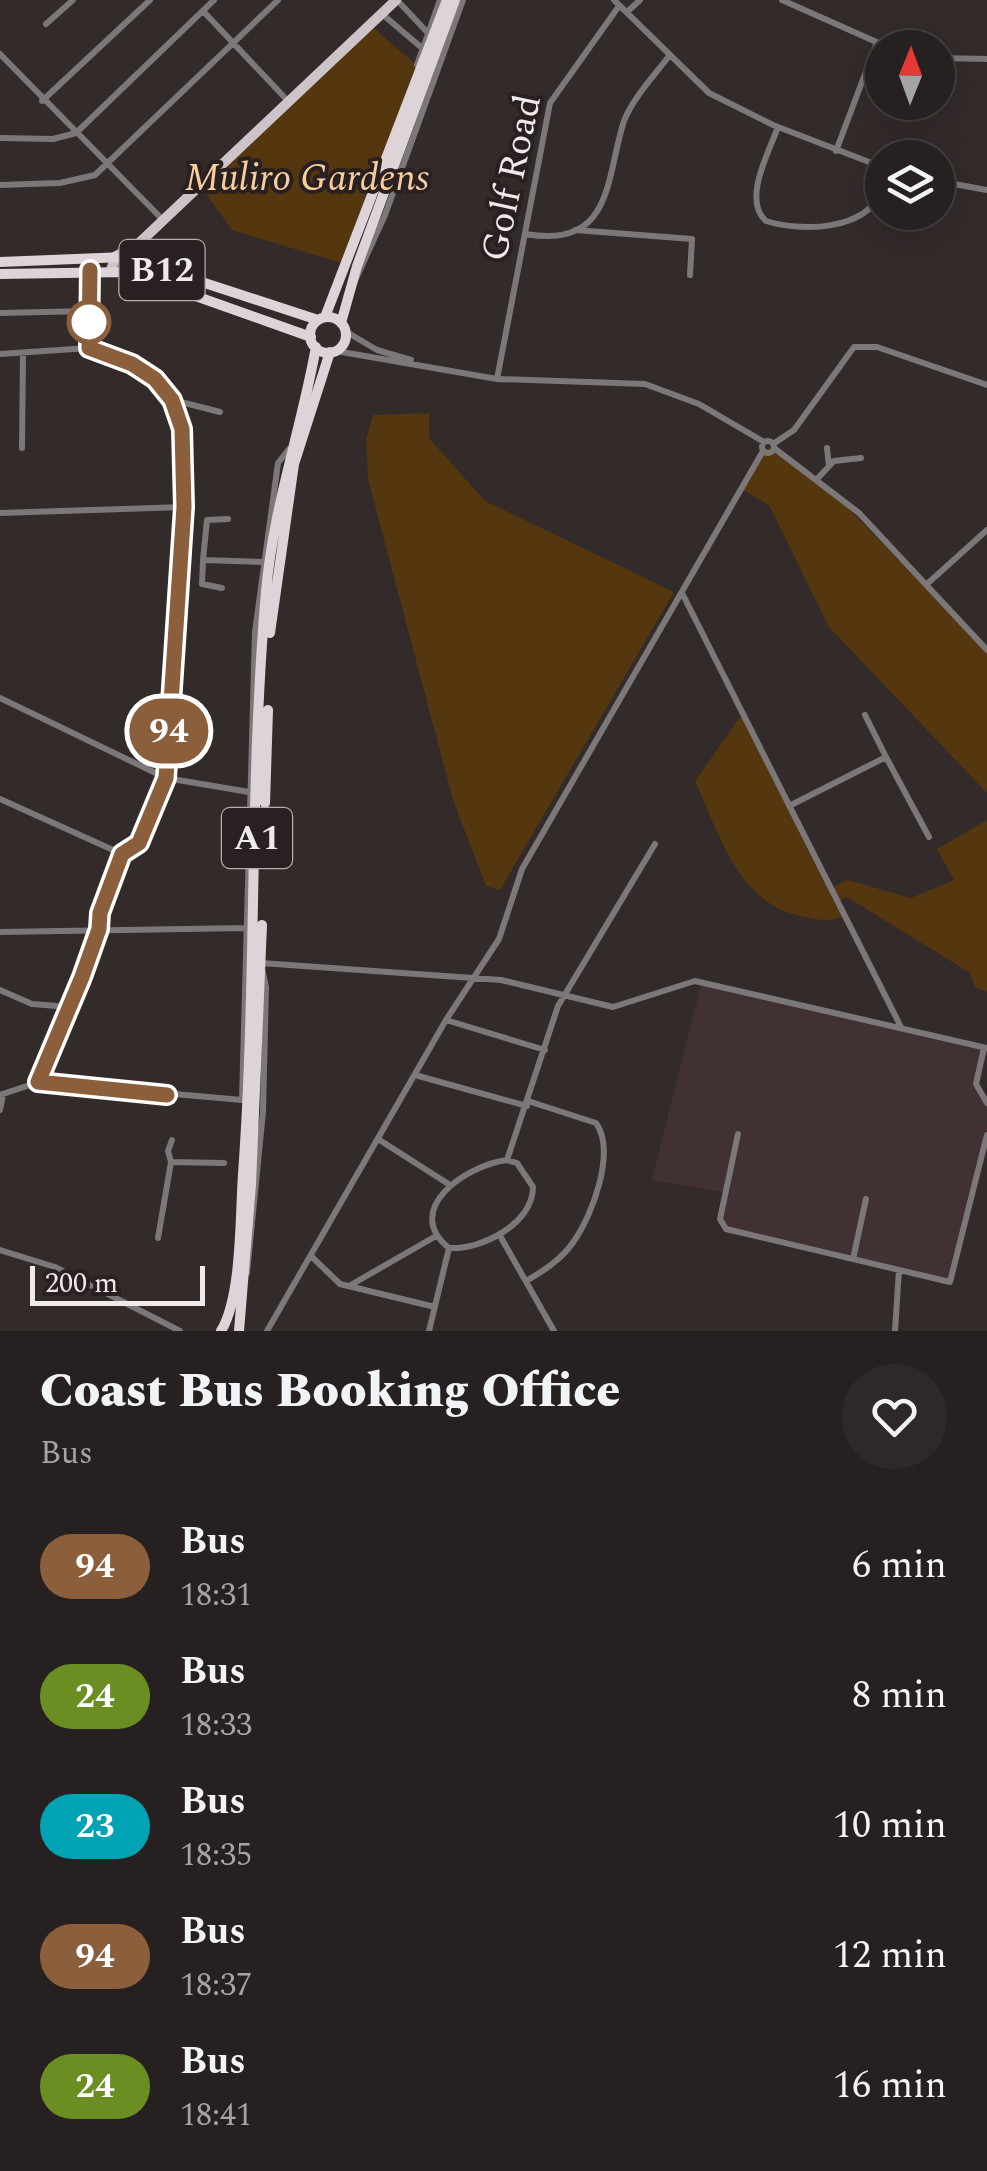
<!DOCTYPE html>
<style>
body{margin:0;font-family:Spectral,serif;background:#2e2829;color:#f1f3f6;height:100vh;display:flex;flex-direction:column;font-size:38px;white-space:nowrap}
*{box-sizing:border-box;margin:0}
p{font-size:32px;color:#a4a3a5}
.icon{flex:none;width:55px;height:55px;fill:none;stroke:currentColor;stroke-width:2;stroke-linecap:round;stroke-linejoin:round}
.map{position:relative;height:1331px;overflow:hidden}
.drawer{display:flex;flex-direction:column;background:#262020;flex:1}
.drawer>*{flex:none}
.badge{padding:0 20px;border-radius:32px;font-size:35px;line-height:65px}
.needle{width:65px;rotate:1deg}
.controls{position:absolute;left:865px;top:30px;display:grid;gap:20px}
.controls a{display:grid;place-items:center;width:90px;height:90px;border-radius:50%;background:#262020;box-shadow:0 10px 40px #0002,0 0 0 2px #423e3e;font-size:50px}
.scale{position:absolute;left:30px;bottom:25px;width:175px;box-sizing:border-box;padding-left:10px;border:5px solid #efe9e9;border-top:0;font-size:28px;line-height:35px;white-space:nowrap;color:#efe9e9;-webkit-text-stroke:8px #292021;paint-order:stroke}
.map>.badge{position:absolute;translate:-50% -50%;box-shadow:0 0 0 5px #fff}
.round{display:grid;place-items:center;flex:none;width:105px;height:105px;border-radius:52px;background:#2e2829}
.headline{display:flex;align-items:center;justify-content:space-between;height:170px;padding:0 40px}
h1{font-size:48px;font-weight:800;line-height:75px}
ul{padding:0;list-style:none}
li{display:flex;align-items:center;gap:30px;height:130px;padding:0 40px}
li div{flex:1}
li b{display:block;font-size:38px}
li em{font-style:normal}
li .badge{min-width:110px;font-weight:700;text-align:center}
.map>svg:first-child{display:block}
.built{fill:#413132}
.green{fill:#54360f}
.lines{fill:none;stroke-linecap:round;stroke-linejoin:round}
.minor{stroke:#7c787a;stroke-width:6}
.primary{stroke:#cdc4c9;stroke-width:10}
.trunk{stroke:#ddd3d8;stroke-width:10}
.line-casing{stroke:#fff;stroke-width:22}
.line{stroke:#8b5e3c;stroke-width:15}
.stop-dot{fill:#fff;stroke:#8b5e3c;stroke-width:5}
.labels{text-anchor:middle;dominant-baseline:central;stroke-width:8;stroke-linejoin:round;paint-order:stroke}
.shield{fill:#292021;stroke:#b4adad;stroke-width:2.5}
.shield-label{font-size:35px;font-weight:bold;fill:#efe9e9}
.street-label{font-size:38px;fill:#efe9e9;stroke:#292021}
.park-label{font-size:38px;font-style:italic;fill:#f9ce9e;stroke:#292021}
</style>
<div class="map">
<svg width="987" height="1331" viewBox="0 0 987 1331">
<rect width="100%" height="100%" fill="#332a2a"/>
<path class="built" d="M702 981 984 1048 975 1081 987 1103V1133L950 1281 727 1228 721 1220 726 1193 652 1180Z"/>
<path class="green" d="M369 24 422 70 348 265 232 230 199 184Z
M429 413V438L485 501 674 592 500 890 486 886 453 800 368 479 366 439 373 415Z
M768 446 848 508 987 651V793L829 627 769 505 741 489Z
M741 716 828 889 848 880 911 898 954 880 937 849 987 820V992L975 987 970 973 847 897 838 901 846 915C829 923 819 920 801 916 738 904 719 833 695 781Z"/>
<g class="lines">
<path class="minor" d="M397 0 427 32
M614 0 709 93 773 125 882 167
M782 0 890 48
M203 11 288 101
M627 12 640 0
M382 14 422 48
M46 24 73 0
M0 54 163 220
M938 58 987 59
M417 65 440 0
M42 101 150 0
M778 127C769 152 742 200 766 221 802 232 865 231 882 191
M0 138 53 139 76 133 214 0
M836 151 877 42
M938 181 987 190
M0 185 60 183 95 175 278 0
M575 230 692 239 690 275
M526 234C614 250 606 175 624 121 633 98 654 76 669 56
M354 283 385 215 463 0
M0 313 89 311
M345 331 377 350 411 360
M336 351 497 379 645 384 699 404 764 442
M0 354 89 348
M497 379 550 103 619 6
M173 400 220 412
M762 447a6 6 0 1 1 12 0a6 6 0 1 1-12 0Z
M773 444 794 430 854 347H877L987 385
M22 448 23 353
M774 448 859 513 987 650
M827 448 829 466
M817 479 834 461 861 458
M0 513 184 507
M228 519 207 520 203 560 262 562
M203 560 202 584 222 588
M927 584 987 530
M682 593 901 1027
M0 698 166 778 249 792
M865 715 886 757
M0 799 122 854
M791 805 886 757 929 837
M0 932 246 928
M0 990 32 1004 70 1007
M446 1020 545 1050
M984 1048 976 1084 987 1103
M415 1075 527 1106
M39 1082 83 977 122 854C145 844 162 801 167 777 172 748 170 715 172 686 176 627 198 461 178 413 163 376 126 358 89 348L90 272
M0 1095 39 1082 242 1100
M242 1100 255 632 278 463 289 449
M0 1110 3 1095
M738 1134 720 1219 726 1229 950 1282 987 1135
M378 1139 450 1185
M507 1160 558 1006 655 844
M507 1160 517 1163 533 1187C533 1224 481 1250 449 1248 401 1209 467 1165 507 1160Z
M171 1162 168 1151 172 1140
M499 1234 554 1331
M158 1238 171 1162 224 1163
M0 1250 55 1267 180 1331
M311 1256 340 1284 435 1307
M853 1259 866 1199
M247 1273 263 1112 266 987 261 963 501 980 613 1007 695 981 987 1048
M526 1281C545 1270 562 1259 574 1241 593 1214 616 1151 596 1123L528 1101
M349 1286 436 1236
M267 1331 446 1020 499 939 522 869 763 451
M429 1331 449 1248
M895 1331 899 1270"/>
<path class="primary" d="M111 270 116 256 136 246 396 0"/>
<path class="trunk" d="M0 262 125 257 318 320
M0 274 128 272 311 337
M325 317 447 0
M310 335a18 18 0 1 1 36 0a18 18 0 1 1-36 0Z
M341 323 357 266 455 0
M270 633 294 464 330 352
M265 803 268 710
M221 1331C242 1297 240 1216 243 1174 257 981 249 785 266 592 273 508 301 430 316 347
M239 1331 251 1184 262 925"/>
</g>
<g class="lines">
<g class="line-casing">
<path id="line" d="M90 270 89 348 132 364 155 379 172 400 182 429 184 507 166 778 139 843 122 854 100 913 99 929 82 977 38 1082 167 1095"/>
</g>
<use href="#line" class="line"/>
</g>
<circle class="stop-dot" cx="89" cy="322" r="20"/>
<g class="labels">
<g class="shield">
<rect x="119.5" y="240" width="85" height="60" rx="8"/>
<rect x="222" y="808" width="70" height="60" rx="8"/>
</g>
<g class="shield-label">
<text x="162" y="270">B12</text>
<text x="257" y="838">A1</text>
</g>
<g class="street-label">
<text transform="translate(512 178) rotate(-78)">Golf Road</text>
</g>
<g class="park-label">
<text x="307" y="179">Muliro Gardens</text>
</g>
</g>
</svg>
<div class="controls">
<a><svg class="needle" viewBox="-14 -14 28 28"><path d="M0-13l5 13h-10z" fill="#e53935"/><path d="M0 13l5-13h-10z" fill="#a4a3a5"/></svg></a>
<a><svg class="icon" aria-label="layers" viewBox="0 0 24 24"><path d="M12 4l9 5-9 5-9-5zM3 14l9 5 9-5"/></svg></a>
</div>
<div class="scale">200 m</div>
<b class="badge" style="left:169px;top:731px;background:#8b5e3c;color:#fff">94</b>
</div>
<section class="drawer">
<div class="headline"><div><h1>Coast Bus Booking Office</h1><p>Bus</p></div><a class="round"><svg class="icon" aria-label="heart" viewBox="0 0 24 24"><path d="M12 20l-8-8c-3-5 5-10 8-4 3-6 11-1 8 4z"/></svg></a></div>
<ul>
<li><span class="badge" style="background:#8b5e3c;color:#fff">94</span><div><b>Bus</b><p>18:31</p></div><em>6 min</em></li>
<li><span class="badge" style="background:#6b8e23;color:#fff">24</span><div><b>Bus</b><p>18:33</p></div><em>8 min</em></li>
<li><span class="badge" style="background:#00a3b4;color:#fff">23</span><div><b>Bus</b><p>18:35</p></div><em>10 min</em></li>
<li><span class="badge" style="background:#8b5e3c;color:#fff">94</span><div><b>Bus</b><p>18:37</p></div><em>12 min</em></li>
<li><span class="badge" style="background:#6b8e23;color:#fff">24</span><div><b>Bus</b><p>18:41</p></div><em>16 min</em></li>
</ul>
</section>
